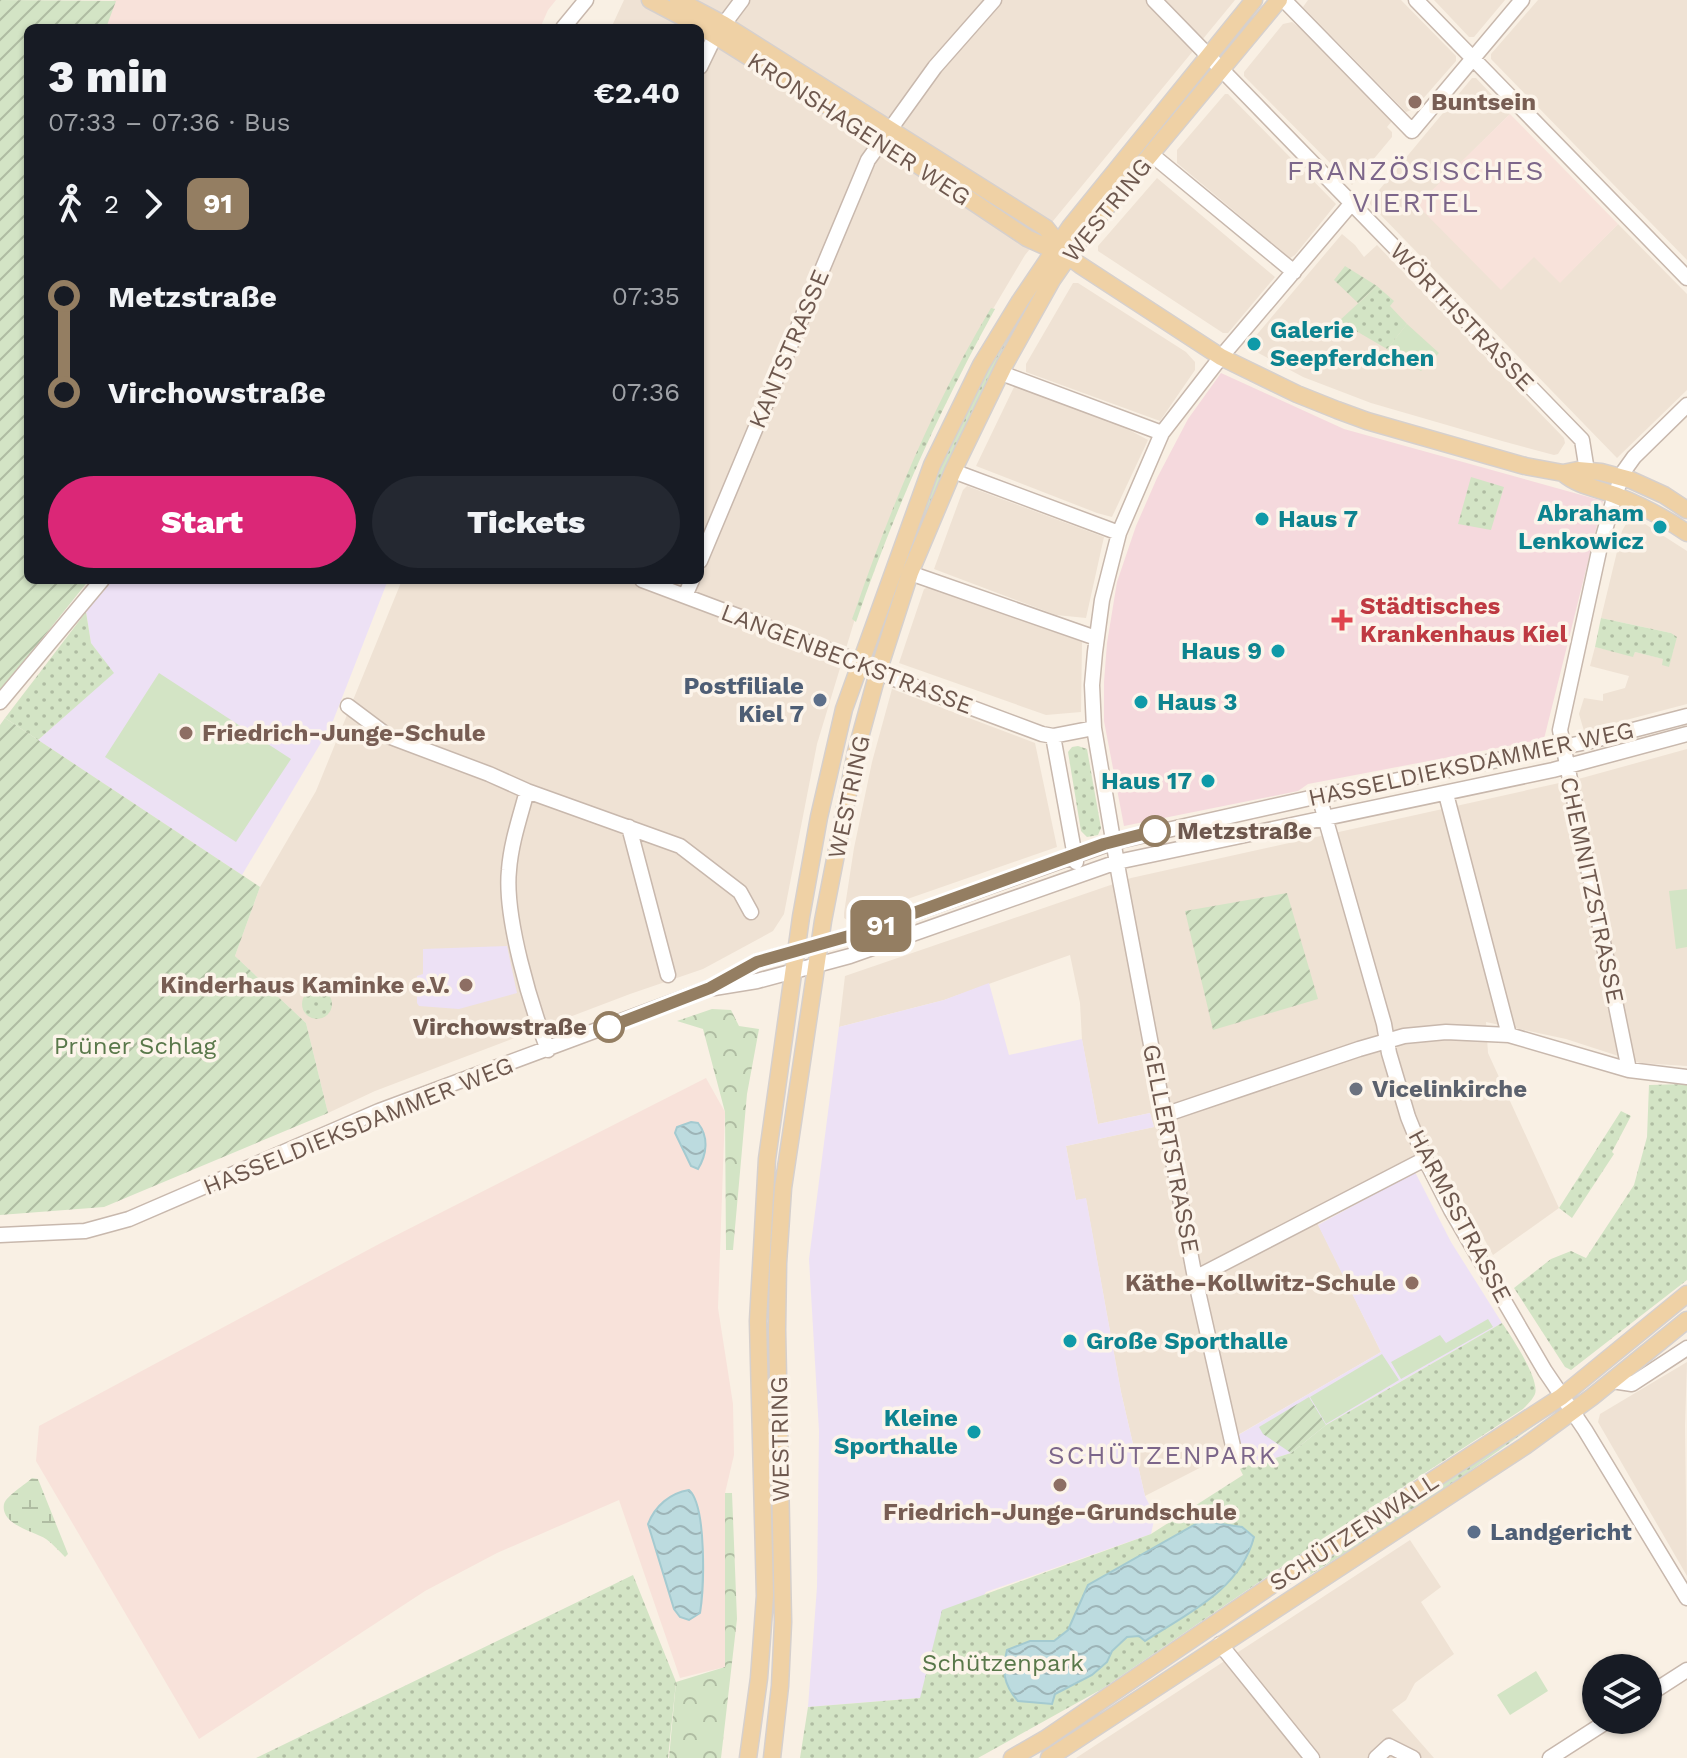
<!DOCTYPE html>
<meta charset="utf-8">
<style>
body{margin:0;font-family:"Work Sans",sans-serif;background:#242831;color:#f1f3f6;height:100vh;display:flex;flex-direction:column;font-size:30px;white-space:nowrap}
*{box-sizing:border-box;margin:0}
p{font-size:26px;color:#9ea1a6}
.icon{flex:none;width:44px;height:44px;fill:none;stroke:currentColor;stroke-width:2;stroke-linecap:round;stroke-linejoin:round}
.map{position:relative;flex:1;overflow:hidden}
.side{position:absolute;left:24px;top:24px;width:680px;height:560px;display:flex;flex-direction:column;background:#171b24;border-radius:12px;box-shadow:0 2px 6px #0004}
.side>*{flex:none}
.badge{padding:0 16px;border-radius:12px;font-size:28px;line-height:52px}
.buttons{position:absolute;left:1582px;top:1654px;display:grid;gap:16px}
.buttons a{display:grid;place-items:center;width:80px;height:80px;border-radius:50%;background:#171b24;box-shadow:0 2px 6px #0004;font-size:40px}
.map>.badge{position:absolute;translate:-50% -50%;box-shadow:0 0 0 4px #fff}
.legs{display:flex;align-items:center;gap:12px;height:88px;padding:0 24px;font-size:26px}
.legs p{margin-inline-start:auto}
.head{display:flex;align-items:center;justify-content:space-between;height:136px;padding:0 24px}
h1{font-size:44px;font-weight:800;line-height:60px}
.cta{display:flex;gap:16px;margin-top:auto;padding:16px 24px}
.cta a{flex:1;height:92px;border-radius:48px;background:#db2777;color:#fff;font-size:32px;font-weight:800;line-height:92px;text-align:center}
.cta a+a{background:#242831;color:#f1f3f6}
ul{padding:0 24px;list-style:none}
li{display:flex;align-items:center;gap:28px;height:96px;font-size:30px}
li i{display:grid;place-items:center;width:12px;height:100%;margin:0 10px;background:currentColor}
li i::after{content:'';width:20px;height:20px;margin:-10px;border:6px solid;border-radius:50%;background:#171b24}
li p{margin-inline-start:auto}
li:first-child i{background:linear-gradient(#0000 50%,currentColor 0)}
li:last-child i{background:linear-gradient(currentColor 50%,#0000 0)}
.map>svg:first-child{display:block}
.residential{fill:#efe2d4}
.commercial{fill:#f8e2da}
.education{fill:#ede1f5}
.medical{fill:#f5d9dd}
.grass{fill:url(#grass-dots)}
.forest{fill:url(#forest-crowns)}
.wetland{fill:url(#wetland-marsh)}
.garden{fill:url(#garden-furrows)}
.pitch{fill:#d3e4c5}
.water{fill:url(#water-waves);stroke:#a4cad0;stroke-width:2}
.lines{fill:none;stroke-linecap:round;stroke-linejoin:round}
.minor-casing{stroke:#c8b8ad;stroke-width:17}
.major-casing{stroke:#d6d0cd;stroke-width:19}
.minor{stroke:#fff;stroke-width:14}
.major{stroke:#efd1a5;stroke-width:16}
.line-1-casing{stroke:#fff;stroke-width:18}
.line-1{stroke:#947e62;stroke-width:12}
.education-dot{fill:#8d6e63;stroke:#fcf4ea;stroke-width:3}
.culture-dot{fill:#0f9aa8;stroke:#fcf4ea;stroke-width:3}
.health-dot{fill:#e0444e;stroke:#fcf4ea;stroke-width:3}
.service-dot{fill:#5c6f8a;stroke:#fcf4ea;stroke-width:3}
.stop-1-dot{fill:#fff;stroke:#947e62;stroke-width:4}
.worship-dot{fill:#6b7280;stroke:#fcf4ea;stroke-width:3}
.labels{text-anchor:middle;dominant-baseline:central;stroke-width:7;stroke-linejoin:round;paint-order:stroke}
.education-label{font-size:24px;font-weight:bold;fill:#785e54;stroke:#fcf4ea;text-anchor:start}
.street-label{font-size:24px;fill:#6e584e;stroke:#fcf4ea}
.culture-label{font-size:24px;font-weight:bold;fill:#0d838f;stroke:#fcf4ea;text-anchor:start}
.health-label{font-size:24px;font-weight:bold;fill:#be3a42;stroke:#fcf4ea;text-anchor:start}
.service-label{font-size:24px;font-weight:bold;fill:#4e5e75;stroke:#fcf4ea;text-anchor:end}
.stop-label{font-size:24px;font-weight:bold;fill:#6e584e;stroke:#fcf4ea;text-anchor:start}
.park-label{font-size:24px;fill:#59784a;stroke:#fcf4ea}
.worship-label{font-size:24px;font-weight:bold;fill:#5b616d;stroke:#fcf4ea;text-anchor:start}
.neighbourhood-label{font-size:26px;letter-spacing:2px;fill:#7c668a;stroke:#fcf4ea}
.quarter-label{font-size:28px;letter-spacing:2px;fill:#7c668a;stroke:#fcf4ea}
</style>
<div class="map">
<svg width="1687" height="1758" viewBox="0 0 1687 1758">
<defs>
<pattern id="grass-dots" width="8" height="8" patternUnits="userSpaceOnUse" patternTransform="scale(2)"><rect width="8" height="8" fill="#d3e4c5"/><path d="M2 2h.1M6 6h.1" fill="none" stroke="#afbca2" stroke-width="1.8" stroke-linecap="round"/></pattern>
<pattern id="forest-crowns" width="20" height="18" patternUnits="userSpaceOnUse" patternTransform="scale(2)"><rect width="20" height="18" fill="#d3e4c5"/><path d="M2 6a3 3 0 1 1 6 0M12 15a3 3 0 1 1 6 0" fill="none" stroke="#afbca2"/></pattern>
<pattern id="wetland-marsh" width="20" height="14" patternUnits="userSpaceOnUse" patternTransform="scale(2)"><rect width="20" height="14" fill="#d3e4c5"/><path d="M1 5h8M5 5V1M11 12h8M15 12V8" fill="none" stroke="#afbca2"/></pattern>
<pattern id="garden-furrows" width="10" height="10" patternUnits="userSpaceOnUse" patternTransform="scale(2)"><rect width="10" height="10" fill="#d3e4c5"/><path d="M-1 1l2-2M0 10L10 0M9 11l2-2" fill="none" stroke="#afbca2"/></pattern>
<pattern id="water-waves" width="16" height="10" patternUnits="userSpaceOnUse" patternTransform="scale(2)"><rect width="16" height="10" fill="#bcdbdf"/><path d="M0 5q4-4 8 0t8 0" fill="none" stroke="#9db4b7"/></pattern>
</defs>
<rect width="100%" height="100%" fill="#f9f0e4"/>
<path class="residential" d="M624 0H1235L1025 255 993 309 943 404 874 562 854 622 817 744 784 914 773 931 703 969 630 994 375 1091 328 1113 306 1023 235 956 260 887 316 791 402 580H700V28H611Z
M1308 0H1401L1456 56V61L1414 109 1406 112 1303 7Z
M1434 0H1505L1474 37H1469Z
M1538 0H1687V260L1491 59V54Z
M1292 22 1308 34 1392 121 1387 127 1392 132V137L1352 185 1244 76V72L1283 24Z
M1472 78H1476L1510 114 1417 206 1571 271 1618 224 1687 294V390L1617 458 1370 204V201Z
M1225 94H1228L1336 204 1295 255 1290 258 1177 163V150Z
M1157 178 1275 277 1228 333H1223L1098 251V246Z
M1342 234 1355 245 1364 257 1377 245 1564 438 1565 443 1558 454 1554 455 1502 441 1371 403 1303 377 1249 348 1248 345Z
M1073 283H1078L1186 352 1195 362V370L1160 421 1026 372V364Z
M1015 385 1120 425 1148 440 1112 517 1097 513 976 466Z
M967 486 1104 537 1086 618 1056 615 934 569 963 490Z
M1631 515 1687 551V704L1584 731 1579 714 1584 698 1603 701V694L1625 688 1629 676 1590 666 1595 647 1633 656 1635 652 1664 659 1668 667 1674 648 1671 633 1601 618 1622 531Z
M931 586 1082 642 1081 712 1046 715 899 663 924 589Z
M892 689 1035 743 1057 847 847 920 844 918V913L854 848 872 762Z
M1687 749V1066L1640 1063 1566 1039 1486 1022 1488 1053 1559 1208 1493 1255 1435 1150 1311 1210 1381 1352 1236 1436 1221 1457 1145 1496 1121 1392 1086 1199 1076 1200 1066 1146 1154 1127 1150 1113 1098 1124 1082 1040 1080 1003 1070 955 944 1000 839 1027 845 976 1131 878 1582 778Z
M1687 1362 1685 1426 1687 1576 1598 1422 1600 1414Z
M1410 1540 1441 1587 1421 1602 1454 1654 1415 1683 1406 1700 1392 1710 1434 1758H1076Z"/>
<path class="commercial" d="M114 0H556L548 10 540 28H106Z
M1510 114 1618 224 1560 283 1534 257 1501 290 1417 205Z
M706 1078 725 1112 718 1308 733 1404 734 1455 725 1493V1667L680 1678 619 1500 497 1553 425 1591 199 1739 36 1461 39 1426 379 1244Z"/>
<path class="education" d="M113 580H388L331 726 242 875 38 740 113 673 91 643 86 612Z
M507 946 517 993 459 1009 419 1006 417 1003V976L423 974V949Z
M989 983 1009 1055 1082 1039 1098 1124 1150 1113 1154 1127 1066 1146 1076 1200 1086 1198 1121 1392 1145 1496 1155 1516 1151 1534 986 1592 920 1698 808 1707 817 1587 819 1431 809 1259 839 1027 944 1000Z
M1415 1172 1451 1242 1502 1323 1326 1425 1291 1453 1251 1466 1235 1437 1381 1352 1318 1225Z"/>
<path class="medical" d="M1221 373 1344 429 1603 501 1544 739 1308 784 1298 791 1124 826 1104 721V682L1107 643 1117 582 1136 526 1157 478 1188 419Z"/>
<path class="grass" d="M1377 286 1394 301 1390 306 1407 324 1387 349 1339 321Z
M1027 303 947 472 879 651 874 650C910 526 956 410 1027 303Z
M991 308 995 309C939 410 893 514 856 622L852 619 855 611C891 506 934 403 991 308Z
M1471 477 1504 487 1491 530 1458 524Z
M86 612 91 643 114 673 38 740 5 718Z
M1601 618 1671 633 1677 637 1669 667 1662 665 1663 659 1635 652 1633 657 1595 647Z
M1078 746 1087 749 1101 828 1098 835 1087 837 1081 831 1068 752 1072 747Z
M302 1004a15 15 0 1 1 30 0a15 15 0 1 1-30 0Z
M1687 1084V1280L1571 1370 1565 1367 1514 1288 1551 1259 1571 1251 1586 1258 1634 1185 1647 1137 1649 1085Z
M1621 1111 1631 1116 1612 1152 1614 1154 1572 1218 1559 1208Z
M1502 1323C1511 1336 1540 1379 1535 1394 1533 1399 1527 1405 1523 1409L1284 1565 1102 1689 978 1758H800L808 1707 920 1698 942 1610 1151 1534 1243 1475 1240 1469 1247 1465 1251 1466 1291 1453 1326 1425Z
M1540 1417 1542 1420 1419 1507 1308 1576 1305 1572 1454 1477Z
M633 1575 676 1682 668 1758H256Z"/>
<path class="forest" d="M712 1009 731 1010 739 1026 759 1029 747 1094 733 1250H726L725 1112 703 1029 677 1021Z
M725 1493H732L737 1619 721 1758H669L676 1682 725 1667Z"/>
<path class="wetland" d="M32 1478 38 1479 68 1554 65 1557C59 1551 53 1544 46 1539 34 1531 0 1525 4 1504 7 1495 25 1485 32 1478Z"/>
<path class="garden" d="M0 0 116 1 106 28H28V580H89L0 691Z
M1345 266 1377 286 1358 303 1334 280Z
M5 718 260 887 235 956 306 1023 328 1113 104 1207 0 1215V725Z
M1287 893 1318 999 1213 1030 1185 911Z
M1309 1397 1326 1425 1291 1453 1263 1434 1259 1427Z"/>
<path class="pitch" d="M1407 324 1439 353 1421 371 1387 349Z
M159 673 291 759 236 842 105 757Z
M1687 889V947L1676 949 1669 891Z
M1488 1319 1493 1327 1401 1379 1391 1362 1440 1335 1446 1343Z
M1382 1354 1399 1380 1326 1424 1310 1397Z
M1536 1671 1548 1691 1510 1715 1497 1695Z"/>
<path class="water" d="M691 1122 698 1123C709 1137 707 1154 698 1169L691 1166 675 1133 677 1127Z
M689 1490C707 1506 704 1589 700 1613L689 1620 680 1617 674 1609 648 1524C655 1506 670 1493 689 1490Z
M1201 1521 1242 1527 1254 1537C1240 1590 1188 1613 1145 1641L1139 1636 1127 1637 1112 1651 1107 1662 1092 1675 1055 1694 1052 1704 1018 1701C1003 1684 1002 1671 1007 1650L1030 1641H1054L1068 1630 1088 1585Z"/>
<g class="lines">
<g class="minor-casing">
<path id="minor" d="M1154 0 1582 440 1587 471
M1284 0 1412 131 1522 0
M1416 0 1687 278
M563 28 586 0
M700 67 715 36 742 0
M1151 154 1294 272
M1001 373 1162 433
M953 471 1119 533
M700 561 868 160 935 67 994 0
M910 573 1096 638
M642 580 860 662 889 677 1042 734 1053 736 1094 728
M685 596 692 580
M0 702 102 580
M348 706 388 736 489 774 527 791 680 846 740 892 751 912
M1053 736 1076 862
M527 791C520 817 511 843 509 870 504 917 531 1006 548 1050
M1446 794 1509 1035
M1319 796 1384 1024 1389 1053 1408 1117 1425 1159 1451 1210 1545 1371 1585 1430 1687 1598
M629 827 668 975
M714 988 757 981 850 956 1117 862 1553 770 1687 734
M1629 1070 1560 730 1599 551 1615 495 1624 471 1634 457 1687 405
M1164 1115 1359 1049 1404 1036 1446 1032 1509 1035 1629 1070 1687 1077
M0 1235 85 1231 129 1219 379 1111 710 988 757 962 856 934 1114 842 1319 796 1587 742 1687 716
M1195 1278 1425 1159
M1612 1381 1632 1384 1687 1348
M1235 1455 1195 1278 1119 875 1094 728 1092 685 1095 652 1102 600 1119 533 1162 433 1221 357 1351 204
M1220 1644 1312 1758
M1648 1695 1687 1670
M1376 1758 1389 1746 1413 1758
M1550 1758 1609 1720"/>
</g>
<g class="major-casing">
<path id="major" d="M650 0 701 27 864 129 1027 238 1062 254
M678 0 723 24 1046 228 1068 256 1080 265 1221 357 1297 394 1337 410 1367 421 1525 466 1563 473 1578 470 1601 472 1631 480 1664 495 1687 510
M1563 473C1578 486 1596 488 1615 495 1640 505 1664 517 1687 533
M748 1758 759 1678 765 1596 758 1321 767 1159 801 917 819 817 844 709 932 465 981 365 1020 301 1070 227 1254 0
M772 1758 780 1686 783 1622 777 1330 778 1263 783 1188 823 921 856 752 878 672 910 573 953 471 1005 364 1052 280 1082 237 1279 0
M1012 1758 1045 1739 1297 1568 1561 1397 1687 1294
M1049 1758 1525 1446 1592 1397 1687 1320"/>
</g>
<use href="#minor" class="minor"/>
<use href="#major" class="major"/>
</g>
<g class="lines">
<g class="line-1-casing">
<path id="line-1" d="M609 1027 710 988 757 962 856 934 1104 844 1155 831"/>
</g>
<use href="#line-1" class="line-1"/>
</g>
<g class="education-dot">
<circle cx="1415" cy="102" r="8"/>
<circle cx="186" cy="733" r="8"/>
<circle cx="466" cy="985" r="8"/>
<circle cx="1412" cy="1283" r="8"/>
<circle cx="1060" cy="1485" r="8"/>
</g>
<g class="culture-dot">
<circle cx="1254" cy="344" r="8"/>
<circle cx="1262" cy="519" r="8"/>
<circle cx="1660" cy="527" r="8"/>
<circle cx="1278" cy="651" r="8"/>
<circle cx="1141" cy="702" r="8"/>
<circle cx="1208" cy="781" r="8"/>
<circle cx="1070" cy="1341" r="8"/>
<circle cx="974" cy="1432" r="8"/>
</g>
<path class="health-dot" d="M1338 608h8v8h8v8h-8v8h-8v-8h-8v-8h8z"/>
<g class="service-dot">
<circle cx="820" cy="700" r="8"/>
<circle cx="1474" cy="1532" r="8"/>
</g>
<g class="stop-1-dot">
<circle cx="1155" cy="831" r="14"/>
<circle cx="609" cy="1027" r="14"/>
</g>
<circle class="worship-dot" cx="1356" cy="1089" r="8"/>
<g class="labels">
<g class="education-label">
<text x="1431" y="102">Buntsein</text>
<text x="202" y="733">Friedrich-Junge-Schule</text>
<text x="450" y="985" text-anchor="end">Kinderhaus Kaminke e.V.</text>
<text x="1396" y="1283" text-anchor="end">Käthe-Kollwitz-Schule</text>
<text x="1060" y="1512" text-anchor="middle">Friedrich-Junge-Grundschule</text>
</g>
<g class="street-label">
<text transform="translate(859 129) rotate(33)">KRONSHAGENER WEG</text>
<text transform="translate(1107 210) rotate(-51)">WESTRING</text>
<text transform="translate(1462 317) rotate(46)">WÖRTHSTRASSE</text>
<text transform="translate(789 349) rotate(-67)">KANTSTRASSE</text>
<text transform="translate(847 659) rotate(21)">LANGENBECKSTRASSE</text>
<text transform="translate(1471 764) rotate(-12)">HASSELDIEKSDAMMER WEG</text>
<text transform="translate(849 797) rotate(-78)">WESTRING</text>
<text transform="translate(1592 890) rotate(78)">CHEMNITZSTRASSE</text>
<text transform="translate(358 1126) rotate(-22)">HASSELDIEKSDAMMER WEG</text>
<text transform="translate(1171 1149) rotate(79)">GELLERTSTRASSE</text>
<text transform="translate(1460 1216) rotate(62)">HARMSSTRASSE</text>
<text transform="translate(780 1439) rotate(-91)">WESTRING</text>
<text transform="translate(1354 1532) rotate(-33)">SCHÜTZENWALL</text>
</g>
<g class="culture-label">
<text x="1270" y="330">Galerie<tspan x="1270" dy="28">Seepferdchen</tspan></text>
<text x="1644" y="513" text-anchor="end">Abraham<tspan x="1644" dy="28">Lenkowicz</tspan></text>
<text x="1278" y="519">Haus 7</text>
<text x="1262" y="651" text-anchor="end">Haus 9</text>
<text x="1157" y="702">Haus 3</text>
<text x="1192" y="781" text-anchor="end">Haus 17</text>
<text x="1086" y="1341">Große Sporthalle</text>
<text x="958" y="1418" text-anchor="end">Kleine<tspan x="958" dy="28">Sporthalle</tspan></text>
</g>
<g class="health-label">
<text x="1360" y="606">Städtisches<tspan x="1360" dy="28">Krankenhaus Kiel</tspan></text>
</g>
<g class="service-label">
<text x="804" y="686">Postfiliale<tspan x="804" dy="28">Kiel 7</tspan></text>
<text x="1490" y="1532" text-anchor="start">Landgericht</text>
</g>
<g class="stop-label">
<text x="1177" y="831">Metzstraße</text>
<text x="587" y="1027" text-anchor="end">Virchowstraße</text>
</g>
<g class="park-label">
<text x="135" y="1046">Prüner Schlag</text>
<text x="1003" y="1663">Schützenpark</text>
</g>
<g class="worship-label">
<text x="1372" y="1089">Vicelinkirche</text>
</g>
<g class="neighbourhood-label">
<text x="1163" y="1455">SCHÜTZENPARK</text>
</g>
<g class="quarter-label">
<text x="1416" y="170">FRANZÖSISCHES<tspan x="1416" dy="32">VIERTEL</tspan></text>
</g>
</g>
</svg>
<div class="buttons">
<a><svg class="icon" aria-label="layers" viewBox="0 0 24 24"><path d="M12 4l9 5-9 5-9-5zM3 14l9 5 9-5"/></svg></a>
</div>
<b class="badge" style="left:881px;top:926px;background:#947e62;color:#fff">91</b>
<section class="side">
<div class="head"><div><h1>3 min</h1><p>07:33 – 07:36 · Bus</p></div><b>€2.40</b></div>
<div class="legs"><svg class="icon" aria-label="walk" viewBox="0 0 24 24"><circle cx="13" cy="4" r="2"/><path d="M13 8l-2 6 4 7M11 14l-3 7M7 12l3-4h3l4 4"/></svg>2<svg class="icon" aria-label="forward" viewBox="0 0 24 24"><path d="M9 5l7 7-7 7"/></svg><b class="badge" style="background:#947e62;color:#fff">91</b></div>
<ul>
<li><i style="color:#947e62"></i><b>Metzstraße</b><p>07:35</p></li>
<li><i style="color:#947e62"></i><b>Virchowstraße</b><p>07:36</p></li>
</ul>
<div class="cta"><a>Start</a><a>Tickets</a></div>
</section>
</div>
